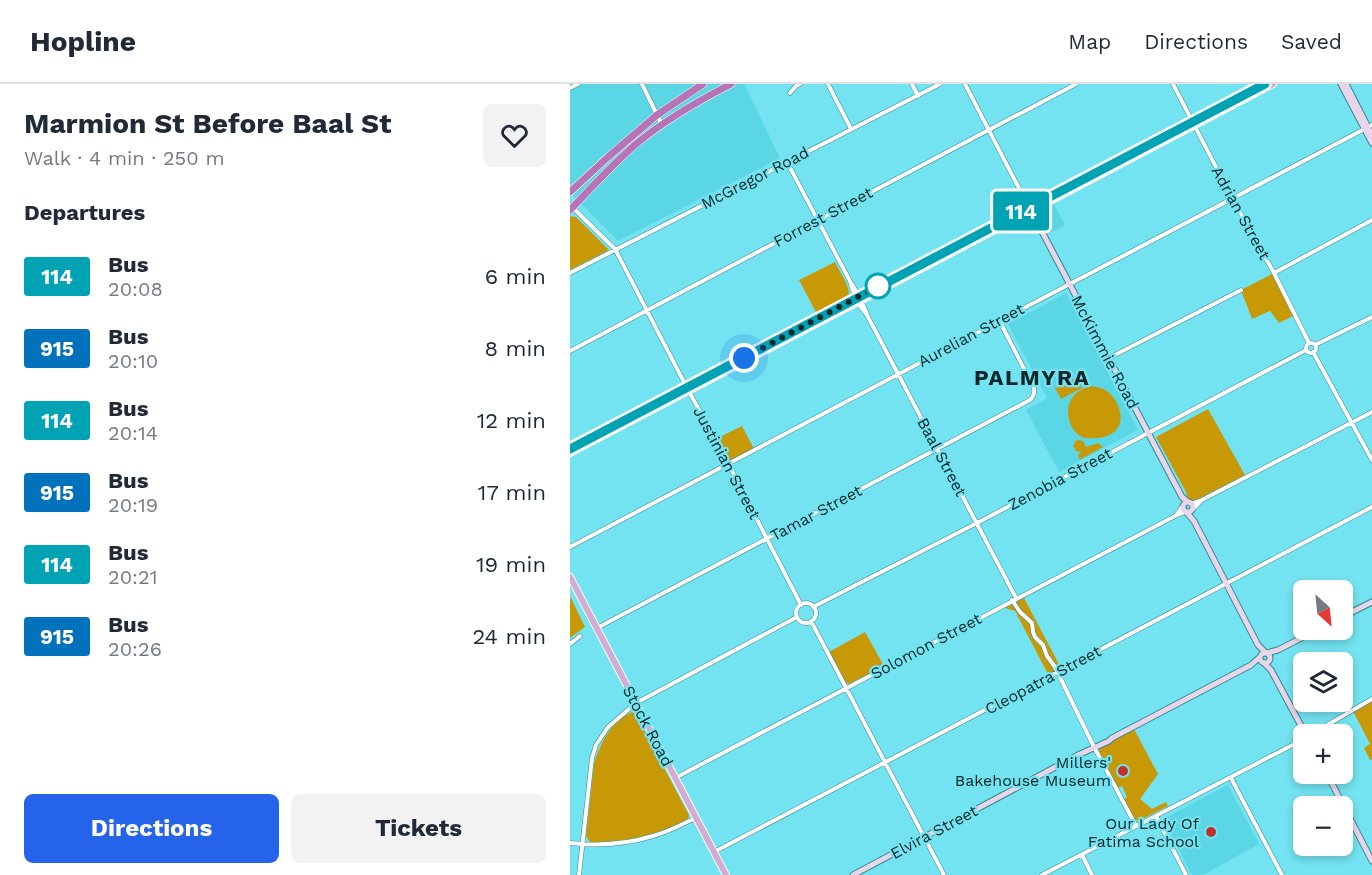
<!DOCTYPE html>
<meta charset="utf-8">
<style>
body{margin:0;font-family:"Work Sans",sans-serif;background:#f2f2f3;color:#1f2937;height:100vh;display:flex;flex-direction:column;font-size:22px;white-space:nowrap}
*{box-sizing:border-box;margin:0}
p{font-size:20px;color:#747a83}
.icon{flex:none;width:33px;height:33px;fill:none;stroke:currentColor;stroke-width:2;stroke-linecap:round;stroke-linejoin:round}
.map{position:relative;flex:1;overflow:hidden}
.drawer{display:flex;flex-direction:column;background:#fff;width:570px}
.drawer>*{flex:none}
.badge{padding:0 12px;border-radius:4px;font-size:21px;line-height:39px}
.needle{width:39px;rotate:153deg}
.fabs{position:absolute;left:723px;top:496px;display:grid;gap:12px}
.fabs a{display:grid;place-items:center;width:60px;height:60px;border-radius:9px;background:#fff;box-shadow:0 3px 9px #0003;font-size:30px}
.you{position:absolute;width:30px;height:30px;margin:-15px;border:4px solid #fff;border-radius:50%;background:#1a73e8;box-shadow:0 0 0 9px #1a73e833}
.map>.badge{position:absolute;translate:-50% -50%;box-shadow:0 0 0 3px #fff}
h2{padding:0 24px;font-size:22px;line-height:54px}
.round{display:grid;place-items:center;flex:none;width:63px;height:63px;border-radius:9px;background:#f2f2f3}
.summary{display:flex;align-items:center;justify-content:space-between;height:102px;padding:0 24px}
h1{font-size:28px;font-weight:700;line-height:45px}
.action{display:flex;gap:12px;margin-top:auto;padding:12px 24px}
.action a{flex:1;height:69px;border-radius:9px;background:#2563eb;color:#fff;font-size:24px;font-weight:700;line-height:69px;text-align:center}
.action a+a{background:#f2f2f3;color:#1f2937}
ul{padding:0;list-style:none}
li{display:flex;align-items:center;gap:18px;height:72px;padding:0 24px}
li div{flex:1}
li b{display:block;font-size:22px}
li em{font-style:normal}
li .badge{min-width:66px;font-weight:700;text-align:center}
header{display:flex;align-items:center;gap:36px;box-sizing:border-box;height:84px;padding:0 30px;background:#fff;border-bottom:2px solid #e0e1e3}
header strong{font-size:28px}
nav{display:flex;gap:33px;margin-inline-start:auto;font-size:21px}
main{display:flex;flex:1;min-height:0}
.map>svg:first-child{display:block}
.built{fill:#5ad6e5}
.green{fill:#c89907}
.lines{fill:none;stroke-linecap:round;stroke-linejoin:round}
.street-casing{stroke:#308792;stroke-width:5}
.secondary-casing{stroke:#308792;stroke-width:7}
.primary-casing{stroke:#fff;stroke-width:8}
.highway-casing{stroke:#fff;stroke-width:8}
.street{stroke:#fff;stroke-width:4}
.secondary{stroke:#e9d5e9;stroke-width:5}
.primary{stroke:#d3acd4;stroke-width:6}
.highway{stroke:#b674b7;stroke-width:7}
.line-casing{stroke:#fff;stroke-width:14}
.line{stroke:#00a3b4;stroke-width:9}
.walk{stroke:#01272b;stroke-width:6;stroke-dasharray:0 10.8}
.stop-dot{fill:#fff;stroke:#00a3b4;stroke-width:3}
.poi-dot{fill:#bf302f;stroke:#74e3f1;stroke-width:2}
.labels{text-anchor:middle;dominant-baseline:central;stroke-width:4.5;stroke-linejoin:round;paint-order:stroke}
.street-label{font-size:16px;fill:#01272b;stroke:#74e3f1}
.poi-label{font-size:16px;fill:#01272b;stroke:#74e3f1;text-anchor:end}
.district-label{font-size:22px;font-weight:bold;letter-spacing:1.5px;fill:#01272b;stroke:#74e3f1}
</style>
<header>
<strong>Hopline</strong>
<nav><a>Map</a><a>Directions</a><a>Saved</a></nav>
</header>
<main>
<section class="drawer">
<div class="summary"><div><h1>Marmion St Before Baal St</h1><p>Walk · 4 min · 250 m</p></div><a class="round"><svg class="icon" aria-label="heart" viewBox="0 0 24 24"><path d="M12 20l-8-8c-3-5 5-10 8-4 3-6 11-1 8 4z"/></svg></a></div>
<h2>Departures</h2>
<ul>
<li><span class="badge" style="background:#00a3b4;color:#fff">114</span><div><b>Bus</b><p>20:08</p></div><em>6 min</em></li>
<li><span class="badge" style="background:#0072bc;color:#fff">915</span><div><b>Bus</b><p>20:10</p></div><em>8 min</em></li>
<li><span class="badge" style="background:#00a3b4;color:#fff">114</span><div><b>Bus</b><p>20:14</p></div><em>12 min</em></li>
<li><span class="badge" style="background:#0072bc;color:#fff">915</span><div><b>Bus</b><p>20:19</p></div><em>17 min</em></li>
<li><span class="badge" style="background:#00a3b4;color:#fff">114</span><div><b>Bus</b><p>20:21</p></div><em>19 min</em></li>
<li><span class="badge" style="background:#0072bc;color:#fff">915</span><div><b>Bus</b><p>20:26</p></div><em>24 min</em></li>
</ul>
<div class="action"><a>Directions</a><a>Tickets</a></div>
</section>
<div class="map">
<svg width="802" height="791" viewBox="0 0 802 791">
<rect width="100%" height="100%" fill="#74e3f1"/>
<path class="built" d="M0 0H174L210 74 48 157 0 109Z
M484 120 495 141 480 149 470 129Z
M496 209 568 346 489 388 456 326 477 314 438 240Z
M658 701 689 760 633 791H622L593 735Z"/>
<path class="green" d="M0 132 6 133 38 165 37 167 0 186Z
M265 178C270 189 280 201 279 213L247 230 229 196Z
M704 189 725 231 709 239 700 227 682 235 671 206Z
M507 293 512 304 491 315 485 304Z
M519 302C526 303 532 303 537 307 549 316 557 338 544 348 538 352 533 354 526 354 522 354 516 355 512 353 500 348 494 327 501 316 504 309 512 305 519 302Z
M638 325 675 391 624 417 617 414 616 408 586 353Z
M172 342 184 365 158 379 144 356Z
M508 356 513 357 516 363 528 359 533 363 511 375H509L508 371 511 368 506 367 503 362 506 357Z
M0 512 15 543 0 554Z
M454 514 491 584 478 590 445 527 435 524Z
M295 548 314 582 279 600 275 598 259 568Z
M802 617V675L800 676 794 664 800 660 783 627Z
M62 628 65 629 119 731 118 735C88 751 54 759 20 758L16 752 24 680C30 659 41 638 62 628Z
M564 645 588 690 570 715 582 725 596 718 598 722 568 737 563 734 554 715 557 713 552 702 548 704 529 667 531 662Z"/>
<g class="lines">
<g class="street-casing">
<path id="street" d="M72 0 92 41
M258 0 281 45
M342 0 348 12
M395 0 452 110 454 117 452 126
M603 0 662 114 704 189 739 259
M0 4 8 0
M220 9 226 2 230 0
M217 78 280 197 289 212 297 230
M452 110 458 116 467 119
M0 121 45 165 116 302 158 379 231 521
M0 189 370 0
M704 189 802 136
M280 197C283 210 288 221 297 231L446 514
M736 264a5 5 0 1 1 10 0a5 5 0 1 1-10 0Z
M745 261 802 233
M0 267 506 0
M743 268 802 376
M539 274 671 206
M621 420 630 417 802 328
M623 425 630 418
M607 430 612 423
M0 463 802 41
M442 516 450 528 462 539 463 548 465 553 473 561 477 572 485 583 523 661 566 742
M226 529a10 10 0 1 1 20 0a10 10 0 1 1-20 0Z
M243 523 407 439 736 266
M241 537 374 791
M27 544 460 316C464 312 465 309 464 304L429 236
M0 560 10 552
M740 651 802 615
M105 694 607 431 615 428
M661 694 712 791
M586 732 616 791
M0 759C27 762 57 760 83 752 98 748 112 740 126 734
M144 768 802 423
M512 771 522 791
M9 791 22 674 26 661 38 643 66 619 227 533
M472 791 734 655"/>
</g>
<g class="secondary-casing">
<path id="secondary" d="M771 0 802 59
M776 0 802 51
M460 125 612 413 618 418
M613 423a5 5 0 1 1 10 0a5 5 0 1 1-10 0Z
M617 429 624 437 688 561 696 569
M772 533 802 518
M690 574a5 5 0 1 1 10 0a5 5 0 1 1-10 0Z
M697 569 708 566 747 546
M694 579 701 586 736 651
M757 690 802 777
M283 791 508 671 539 657 542 654 681 581 690 573"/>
</g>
<g class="primary-casing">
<path id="primary" d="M601 49 623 37
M279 218 461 122
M0 369 703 0
M0 493 156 791"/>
</g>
<g class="highway-casing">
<path id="highway" d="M0 108 38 73 87 31 133 0
M0 126C21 104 43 80 66 60 94 37 128 17 161 0"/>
</g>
<use href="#street" class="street"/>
<use href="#secondary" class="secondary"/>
<use href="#primary" class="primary"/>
<use href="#highway" class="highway"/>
</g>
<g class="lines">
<g class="line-casing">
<path id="line" d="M0 365 695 0"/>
</g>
<use href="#line" class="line"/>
<path class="walk" d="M174 274 316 198 308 202"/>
</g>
<circle class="stop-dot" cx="308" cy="202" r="12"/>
<g class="poi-dot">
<circle cx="553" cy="687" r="6"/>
<circle cx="641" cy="748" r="6"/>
</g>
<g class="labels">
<g class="street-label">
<text transform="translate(185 94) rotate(-27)">McGregor Road</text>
<text transform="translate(671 129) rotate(61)">Adrian Street</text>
<text transform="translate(253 133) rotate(-28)">Forrest Street</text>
<text transform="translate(401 251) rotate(-28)">Aurelian Street</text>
<text transform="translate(535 268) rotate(62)">McKimmie Road</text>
<text transform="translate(372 373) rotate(62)">Baal Street</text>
<text transform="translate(157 379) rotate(62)">Justinian Street</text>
<text transform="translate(490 395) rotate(-28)">Zenobia Street</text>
<text transform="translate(246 429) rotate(-28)">Tamar Street</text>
<text transform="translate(356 562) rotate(-28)">Solomon Street</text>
<text transform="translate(473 596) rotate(-28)">Cleopatra Street</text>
<text transform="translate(78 642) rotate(62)">Stock Road</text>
<text transform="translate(364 748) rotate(-28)">Elvira Street</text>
</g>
<g class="poi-label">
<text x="541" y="678">Millers'<tspan x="541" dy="18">Bakehouse Museum</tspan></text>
<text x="629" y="739">Our Lady Of<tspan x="629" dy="18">Fatima School</tspan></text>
</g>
<g class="district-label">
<text x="462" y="293">PALMYRA</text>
</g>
</g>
</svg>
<div class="fabs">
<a><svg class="needle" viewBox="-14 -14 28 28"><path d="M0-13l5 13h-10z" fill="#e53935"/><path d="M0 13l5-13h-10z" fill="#747a83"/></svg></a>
<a><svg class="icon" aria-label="layers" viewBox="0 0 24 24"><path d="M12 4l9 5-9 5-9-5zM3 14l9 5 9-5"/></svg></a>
<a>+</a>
<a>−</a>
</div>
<div class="you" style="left:174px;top:274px"></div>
<b class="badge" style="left:451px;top:127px;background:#00a3b4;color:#fff">114</b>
</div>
</main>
